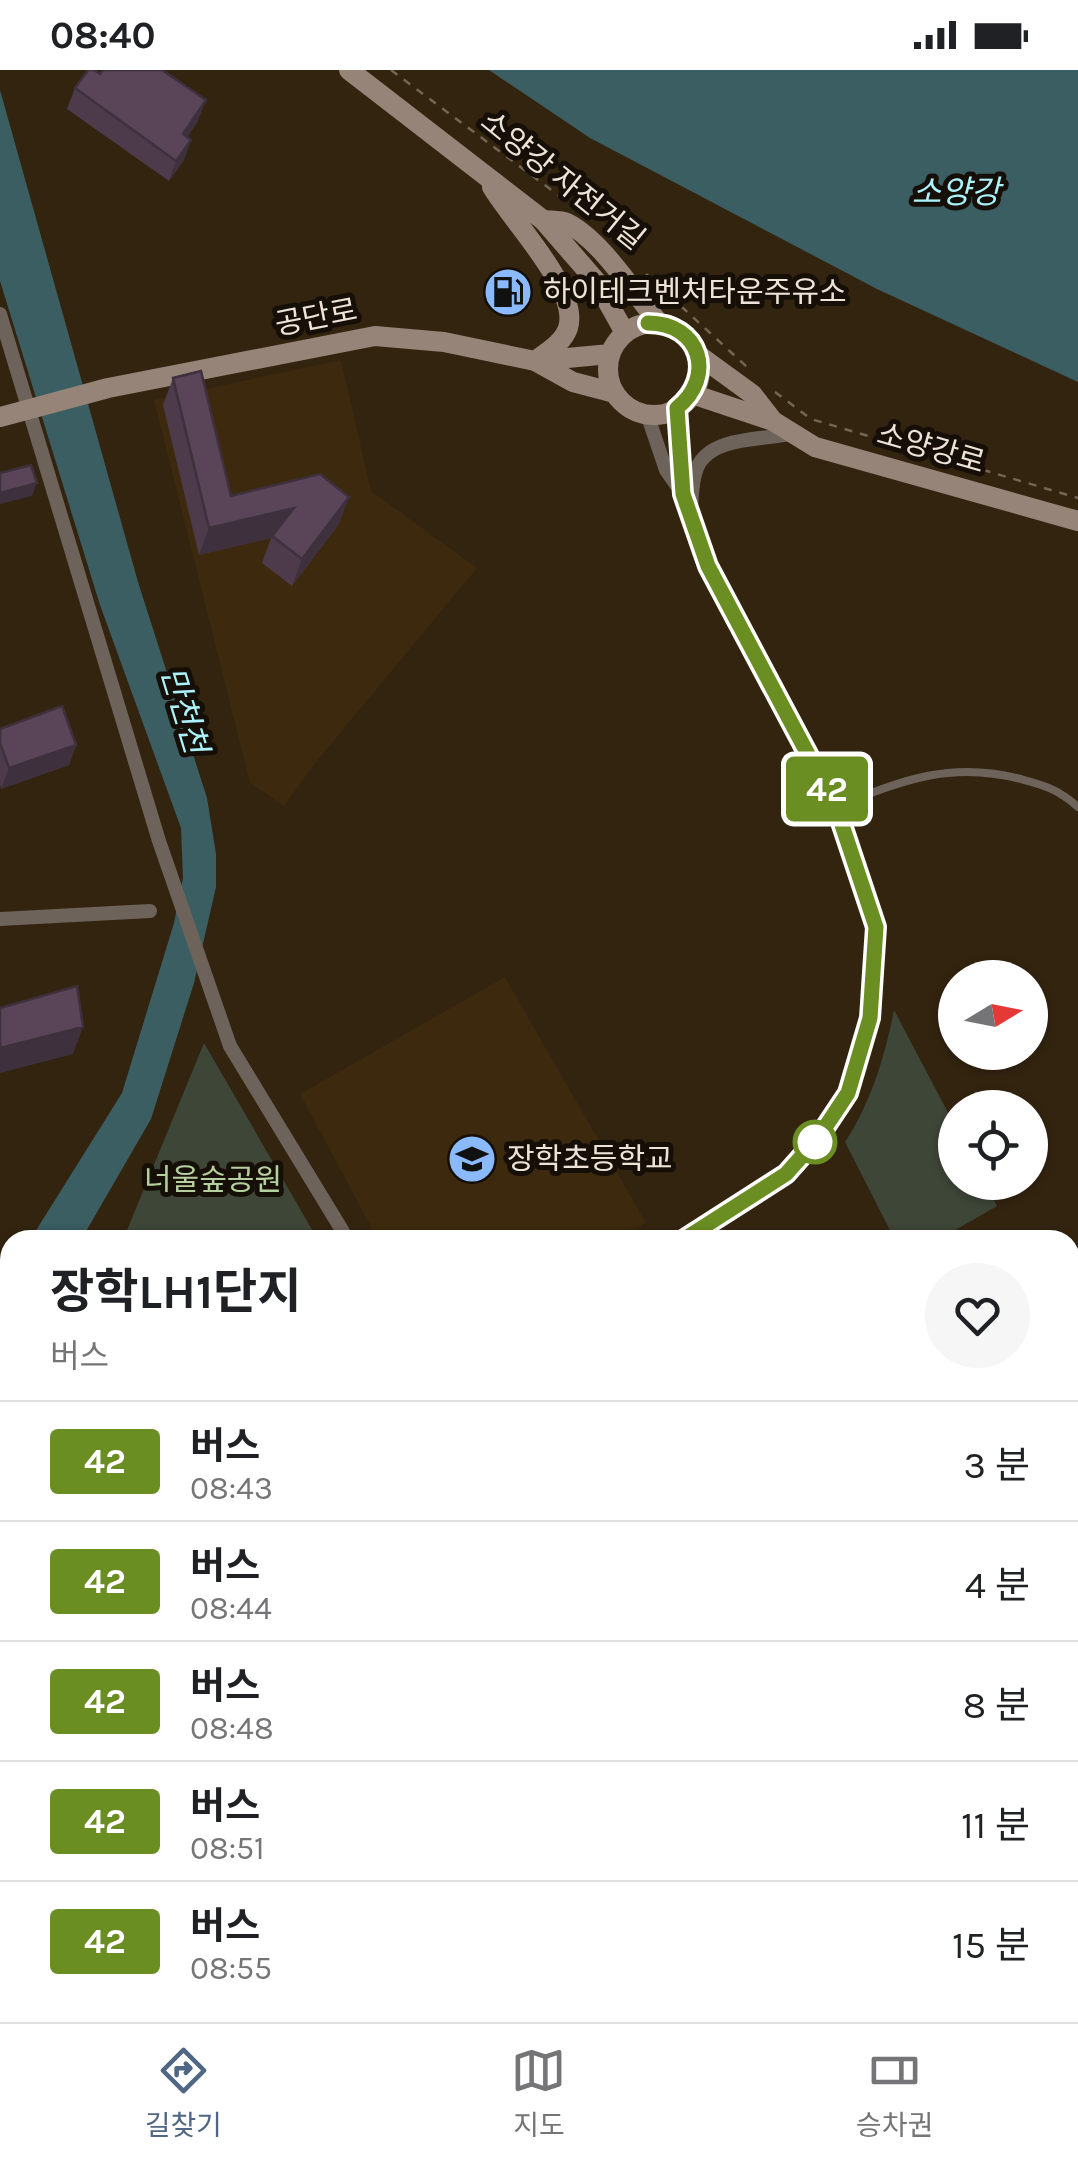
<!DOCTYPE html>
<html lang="ko">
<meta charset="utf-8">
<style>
body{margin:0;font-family:Karla,"Noto Sans KR",sans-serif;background:#f6f6f6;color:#202124;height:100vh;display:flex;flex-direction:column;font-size:38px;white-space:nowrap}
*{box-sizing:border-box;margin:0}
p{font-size:32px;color:#757577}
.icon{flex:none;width:55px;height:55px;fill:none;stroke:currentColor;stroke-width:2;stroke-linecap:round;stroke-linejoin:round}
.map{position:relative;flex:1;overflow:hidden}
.panel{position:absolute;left:0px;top:1160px;width:1080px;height:792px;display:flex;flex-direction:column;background:#fff;border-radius:30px 30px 0 0;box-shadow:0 2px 8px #0004}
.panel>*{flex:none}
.badge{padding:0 20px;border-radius:8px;font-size:35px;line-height:65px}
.needle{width:65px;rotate:80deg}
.buttons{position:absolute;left:938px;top:890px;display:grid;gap:20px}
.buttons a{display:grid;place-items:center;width:110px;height:110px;border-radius:50%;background:#fff;box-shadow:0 2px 8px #0004;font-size:50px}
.map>.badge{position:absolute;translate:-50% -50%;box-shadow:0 0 0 5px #fff}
.round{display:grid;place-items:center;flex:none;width:105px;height:105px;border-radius:52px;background:#f6f6f6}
.headline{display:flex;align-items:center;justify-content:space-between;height:170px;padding:0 50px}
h1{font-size:48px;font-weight:700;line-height:75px}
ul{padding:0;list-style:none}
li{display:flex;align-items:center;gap:30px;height:120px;padding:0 50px;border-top:2px solid #e0e0e0}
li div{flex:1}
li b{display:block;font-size:38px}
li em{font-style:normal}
li .badge{min-width:110px;font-weight:700;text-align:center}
.status{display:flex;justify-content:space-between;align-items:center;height:70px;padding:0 50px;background:#fff;direction:ltr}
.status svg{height:28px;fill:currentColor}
.tabs{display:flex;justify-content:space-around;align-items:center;height:140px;border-top:2px solid #e0e0e0;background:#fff;font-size:28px;color:#757577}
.tabs a{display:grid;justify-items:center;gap:5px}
.tabs .selected{color:#506685}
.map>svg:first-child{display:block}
.built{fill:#3c290e}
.green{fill:#3e4638}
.water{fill:#3a5e62}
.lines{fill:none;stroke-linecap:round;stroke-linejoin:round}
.path{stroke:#746655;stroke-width:2.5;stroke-dasharray:8 8;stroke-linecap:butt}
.lane{stroke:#6e635b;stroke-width:8}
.street{stroke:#6e635b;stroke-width:14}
.secondary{stroke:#968478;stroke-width:20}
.wall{fill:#4d3b4b}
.shaded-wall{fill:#3e303d}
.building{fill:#594557;stroke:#3e303d;stroke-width:2.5}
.line-casing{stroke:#fff;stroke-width:22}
.line{stroke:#6b8e23;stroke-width:15}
.stop-dot{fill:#fff;stroke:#6b8e23;stroke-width:5}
.labels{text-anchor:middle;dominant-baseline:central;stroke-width:10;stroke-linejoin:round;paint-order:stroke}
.street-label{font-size:30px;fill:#ede3d7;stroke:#150f07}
.poi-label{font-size:30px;fill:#ede3d7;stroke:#150f07;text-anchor:start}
.park-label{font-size:30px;fill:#b6cf9f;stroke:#150f07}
.water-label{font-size:32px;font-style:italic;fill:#abf2fa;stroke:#150f07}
</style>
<div class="status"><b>08:40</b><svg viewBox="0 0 49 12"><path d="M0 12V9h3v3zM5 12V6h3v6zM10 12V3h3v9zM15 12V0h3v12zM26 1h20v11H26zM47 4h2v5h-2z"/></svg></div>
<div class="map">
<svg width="1078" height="1952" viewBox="0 0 1078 1952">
<rect width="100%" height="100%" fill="#332410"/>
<path class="built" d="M341 290 371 421 477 498 316 692 284 736 250 713 154 330Z
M505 907 646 1153 616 1170H378L300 1024Z
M1078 1615V1952H626L623 1943 1070 1942V1619Z"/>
<path class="green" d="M894 940 955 1056V1112L985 1113 997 1136 938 1170H895L845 1072C871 1033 885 986 894 940Z
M204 973 318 1170H123Z"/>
<path class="water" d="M489 0H1078V312L877 219 590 68Z
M0 20 138 512 207 728 216 784V817L194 913 151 1049 81 1170H30L122 1023 174 853 183 808 181 758 100 535 0 211Z"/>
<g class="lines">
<path class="path" d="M391 0 570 134
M646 204 747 297
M775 322 811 349 1078 428"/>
<path class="lane" d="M836 737C903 710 952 690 1024 710 1047 716 1060 721 1078 737
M1070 1663 1078 1669
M1070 1771 1078 1767
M1070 1928 1078 1924
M1070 1936 1078 1952
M602 1942 607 1952
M1025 1952 1043 1942"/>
<path class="street" d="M0 244 159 771 230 976 348 1170
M677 339 683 424 709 496 836 737 876 857 871 948 848 1023 818 1068 786 1104 683 1170
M647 344 666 400 682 423
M691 438C692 425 692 410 697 398 710 366 763 370 791 364
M0 849 150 841
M0 1372 10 1356
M0 1568 10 1562
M1070 1571 1078 1570
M0 1617 10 1637
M0 1663 10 1658
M0 1786 10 1804
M372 1952 381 1942"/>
<path class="secondary" d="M349 0 543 150 596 211 625 263
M492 117C512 151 580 220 568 258 563 273 547 282 535 291
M543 150C551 151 560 150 567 153 601 170 634 223 659 253
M608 299a46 46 0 1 1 92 0a46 46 0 1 1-92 0Z
M697 284 752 324 773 351 815 377 1078 451
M535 291 573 312 615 323
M692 324 773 351
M0 347 108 318 375 266 444 272 535 291 610 284
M1070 1321 1078 1316
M1070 1359 1078 1355
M0 1904 10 1909
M27 1952 43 1942
M98 1952 103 1942"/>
</g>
<path class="wall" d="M100 4 198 51 187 67 184 90 169 111 67 39 75 18Z
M173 308 231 426 349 427 339 454 292 516 262 493 271 468 199 485 163 335Z
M0 659 76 675 69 695 1 719 0 714Z"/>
<path class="shaded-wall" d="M206 30 198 51 176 84 183 64Z
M191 70 184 90 169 111 176 91Z
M37 413 32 426 0 434V423Z
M349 427 339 454 292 516 302 489Z
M294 438 284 465 199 485 209 458Z
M76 675 69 695 1 719 9 698Z
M83 957 73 984 0 1003V978Z"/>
<path class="building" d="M88 0H94L100 4 103 0H162L206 30 183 64 191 70 176 91 75 18Z
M201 301 231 426 320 404 349 427 302 489 272 466 294 438 209 458 173 308Z
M31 395 37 413 0 423V403Z
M62 636 76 675 9 698 0 673V659Z
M77 916 83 957 0 978V938Z"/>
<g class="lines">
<g class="line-casing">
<path id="line" d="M648 253C701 253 716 307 677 338L683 424 708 496 836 737 876 857 870 948 848 1023 818 1068 786 1104 683 1170"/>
</g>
<use href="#line" class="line"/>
</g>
<defs>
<g id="fuel-disc" transform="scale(2.5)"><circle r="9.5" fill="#8abafc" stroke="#150f07"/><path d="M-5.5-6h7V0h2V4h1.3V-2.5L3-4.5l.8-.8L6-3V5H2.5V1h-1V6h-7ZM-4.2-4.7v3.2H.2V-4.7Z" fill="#111"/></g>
<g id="school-disc" transform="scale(2.5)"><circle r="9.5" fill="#8abafc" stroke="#150f07"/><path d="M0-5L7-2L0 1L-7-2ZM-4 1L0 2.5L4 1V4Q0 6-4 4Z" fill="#111"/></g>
</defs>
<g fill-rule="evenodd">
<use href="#fuel-disc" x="508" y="222"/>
<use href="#school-disc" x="472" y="1089"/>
</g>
<circle class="stop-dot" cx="815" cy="1072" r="20"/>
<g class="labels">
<g class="street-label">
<text transform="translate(563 110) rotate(39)">소양강 자전거길</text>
<text transform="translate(316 247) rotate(-11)">공단로</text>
<text transform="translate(931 378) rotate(16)">소양강로</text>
</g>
<g class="poi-label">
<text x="543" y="222">하이테크벤처타운주유소</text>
<text x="507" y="1089">장학초등학교</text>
</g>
<g class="park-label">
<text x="213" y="1110">너울숲공원</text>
</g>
<g class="water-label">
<text x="956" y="122">소양강</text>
<text transform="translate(184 640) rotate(73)">만천천</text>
</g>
</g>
</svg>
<div class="buttons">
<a><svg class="needle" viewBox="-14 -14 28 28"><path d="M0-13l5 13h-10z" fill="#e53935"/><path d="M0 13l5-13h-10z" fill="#757577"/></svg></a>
<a><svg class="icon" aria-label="locate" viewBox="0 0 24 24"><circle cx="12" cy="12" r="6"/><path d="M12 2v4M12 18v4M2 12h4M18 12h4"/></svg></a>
</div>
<b class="badge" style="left:827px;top:719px;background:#6b8e23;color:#fff">42</b>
<section class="panel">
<div class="headline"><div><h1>장학LH1단지</h1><p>버스</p></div><a class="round"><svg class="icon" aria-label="heart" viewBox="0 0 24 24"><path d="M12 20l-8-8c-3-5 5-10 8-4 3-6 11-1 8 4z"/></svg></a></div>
<ul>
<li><span class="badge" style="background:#6b8e23;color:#fff">42</span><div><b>버스</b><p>08:43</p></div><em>3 분</em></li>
<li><span class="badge" style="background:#6b8e23;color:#fff">42</span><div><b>버스</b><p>08:44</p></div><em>4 분</em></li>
<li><span class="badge" style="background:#6b8e23;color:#fff">42</span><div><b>버스</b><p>08:48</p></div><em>8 분</em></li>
<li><span class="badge" style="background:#6b8e23;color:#fff">42</span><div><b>버스</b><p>08:51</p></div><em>11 분</em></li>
<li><span class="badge" style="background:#6b8e23;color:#fff">42</span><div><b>버스</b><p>08:55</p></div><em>15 분</em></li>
</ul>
</section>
</div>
<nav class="tabs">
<a class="selected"><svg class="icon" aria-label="directions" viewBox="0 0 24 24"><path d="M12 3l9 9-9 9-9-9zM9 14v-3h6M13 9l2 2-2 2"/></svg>길찾기</a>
<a><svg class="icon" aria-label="map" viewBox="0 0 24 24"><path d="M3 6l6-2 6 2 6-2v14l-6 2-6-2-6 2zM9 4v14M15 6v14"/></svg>지도</a>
<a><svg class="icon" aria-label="tickets" viewBox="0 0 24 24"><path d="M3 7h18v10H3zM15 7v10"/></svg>승차권</a>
</nav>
